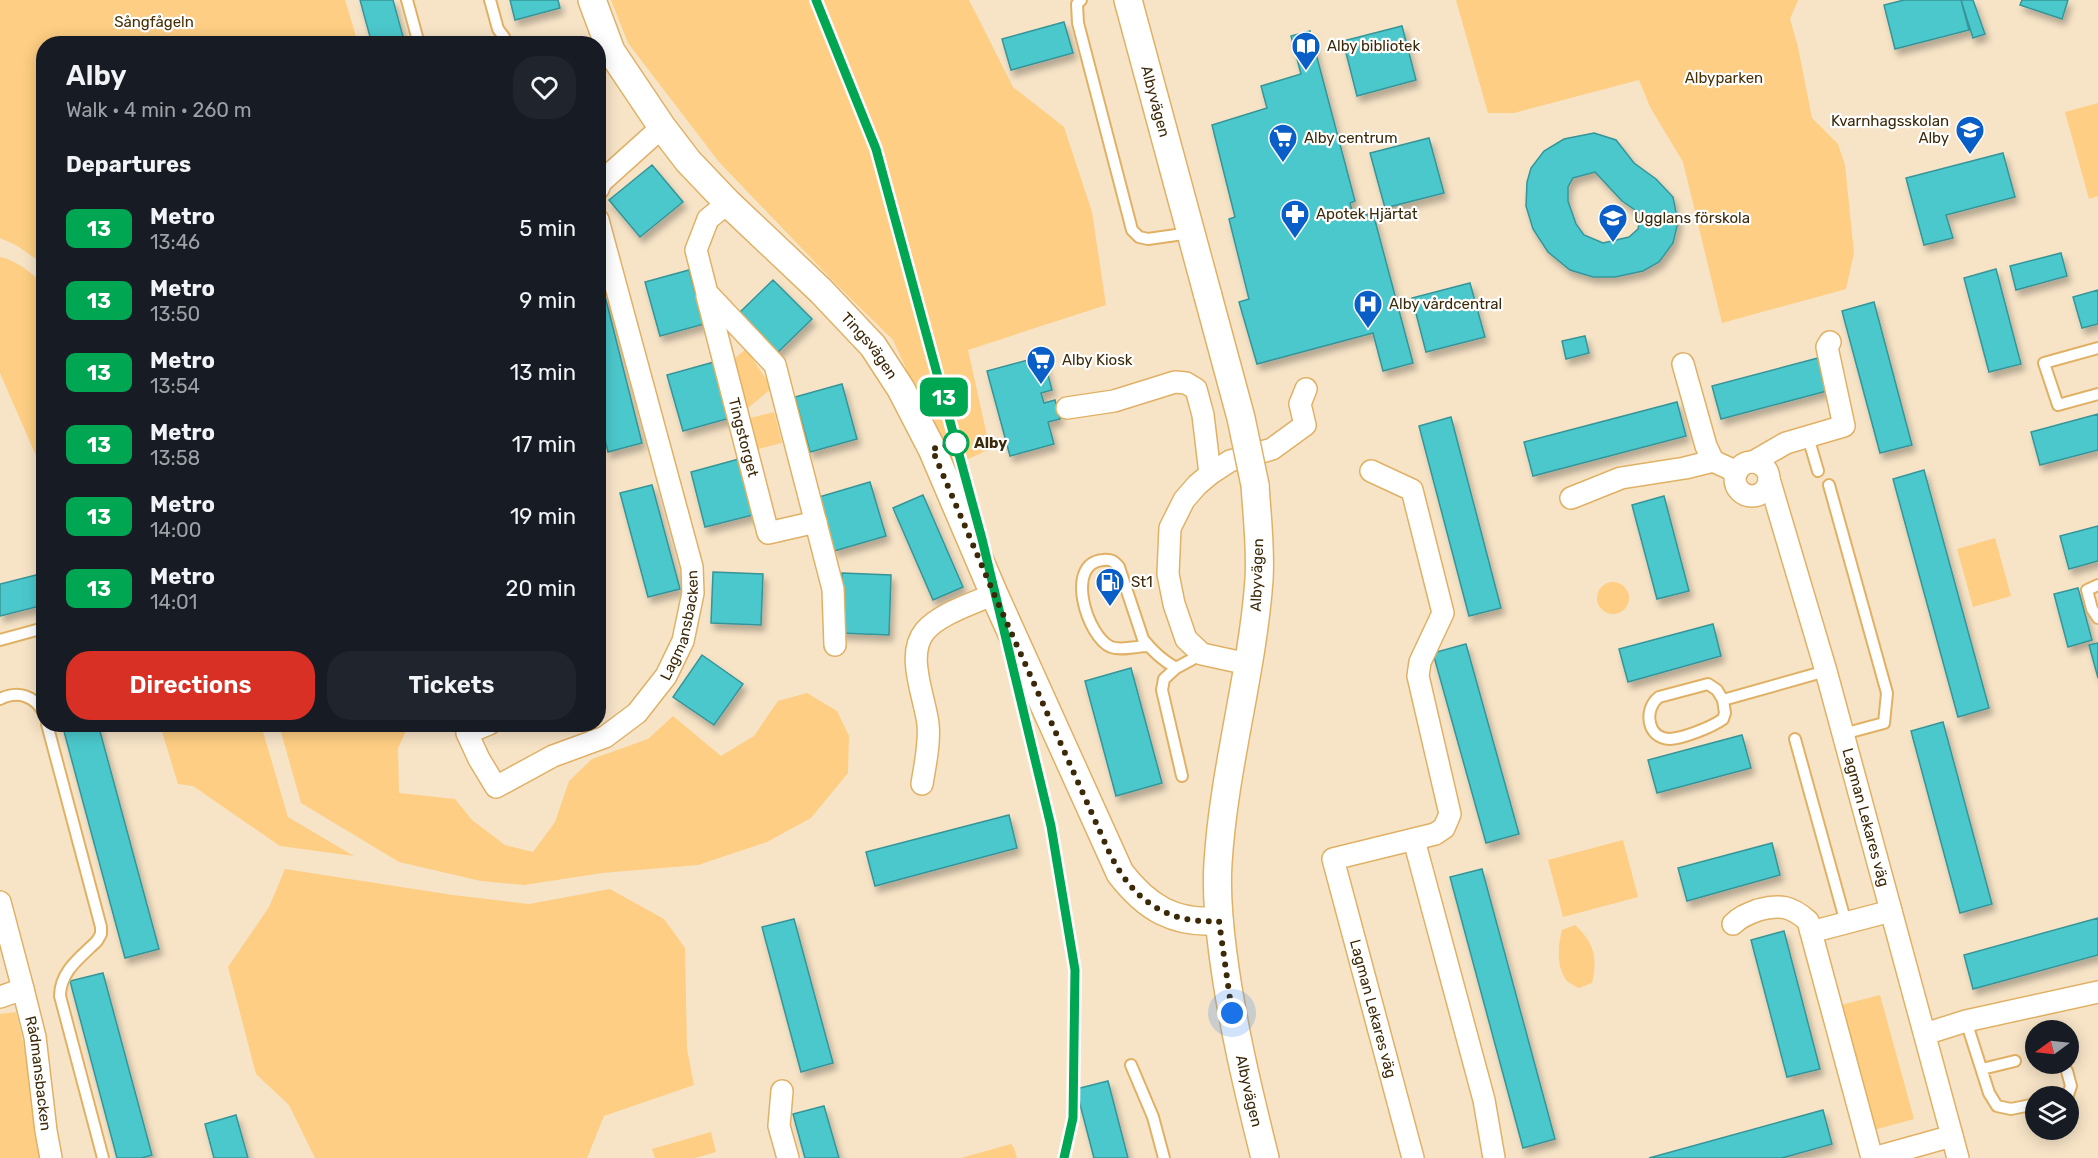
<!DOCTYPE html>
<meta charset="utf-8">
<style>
body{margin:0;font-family:Rubik,sans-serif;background:#20242c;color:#f1f3f6;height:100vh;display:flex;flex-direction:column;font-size:22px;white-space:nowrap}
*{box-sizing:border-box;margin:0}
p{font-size:20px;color:#9ea1a6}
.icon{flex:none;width:33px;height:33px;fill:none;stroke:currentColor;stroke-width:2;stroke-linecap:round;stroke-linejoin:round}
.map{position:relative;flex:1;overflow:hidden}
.details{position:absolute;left:36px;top:36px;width:570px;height:696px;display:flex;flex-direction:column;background:#171b24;border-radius:24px;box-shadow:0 3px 15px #0003}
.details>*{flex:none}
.badge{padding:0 12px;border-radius:9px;font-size:21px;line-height:39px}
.needle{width:39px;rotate:255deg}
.buttons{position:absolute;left:2025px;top:1020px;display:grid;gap:12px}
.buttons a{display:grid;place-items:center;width:54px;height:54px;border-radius:50%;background:#171b24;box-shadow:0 3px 15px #0003;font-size:30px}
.you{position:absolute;width:30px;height:30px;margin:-15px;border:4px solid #fff;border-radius:50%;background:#1a73e8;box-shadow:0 0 0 9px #1a73e833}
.map>.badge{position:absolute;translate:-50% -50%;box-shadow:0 0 0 3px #fff}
h2{padding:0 30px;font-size:22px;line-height:54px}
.round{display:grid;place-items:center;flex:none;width:63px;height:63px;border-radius:24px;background:#20242c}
.summary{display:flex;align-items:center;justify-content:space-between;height:102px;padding:0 30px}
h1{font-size:28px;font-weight:600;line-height:45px}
.action{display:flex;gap:12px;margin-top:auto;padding:12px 30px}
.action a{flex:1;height:69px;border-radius:24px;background:#d93025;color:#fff;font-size:24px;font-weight:600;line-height:69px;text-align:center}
.action a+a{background:#20242c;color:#f1f3f6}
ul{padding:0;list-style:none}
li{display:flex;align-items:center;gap:18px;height:72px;padding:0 30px}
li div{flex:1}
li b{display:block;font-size:22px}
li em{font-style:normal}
li .badge{min-width:66px;font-weight:700;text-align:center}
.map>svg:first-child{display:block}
.green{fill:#fdce83}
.building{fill:#4bc8cc;stroke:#369598;stroke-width:1.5;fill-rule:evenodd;filter:url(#shadow)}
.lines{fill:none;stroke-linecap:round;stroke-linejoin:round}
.service-casing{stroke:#e0b165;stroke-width:14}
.minor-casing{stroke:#e0b165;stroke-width:24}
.tertiary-casing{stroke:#e0b165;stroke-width:30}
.service{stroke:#fff;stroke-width:10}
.minor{stroke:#fff;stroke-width:21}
.tertiary{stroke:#fff;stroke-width:27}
.tertiary-bridge-casing{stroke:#e0b165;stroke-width:30;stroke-linecap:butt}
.tertiary-bridge{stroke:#fff;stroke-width:27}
.line-casing{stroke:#fff;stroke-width:14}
.line{stroke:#00a651;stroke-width:9}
.walk{stroke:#3c2908;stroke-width:6;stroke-dasharray:0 10.8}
.stop-dot{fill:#fff;stroke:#00a651;stroke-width:3}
.labels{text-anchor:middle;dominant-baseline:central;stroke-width:4.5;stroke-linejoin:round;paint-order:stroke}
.park-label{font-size:15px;fill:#493104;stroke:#fff}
.poi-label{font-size:15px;fill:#3c2908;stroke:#fff;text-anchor:start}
.street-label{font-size:15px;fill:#3c2908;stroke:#fff}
.stop-label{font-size:15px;font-weight:bold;fill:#3c2908;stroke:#fff;text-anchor:start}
</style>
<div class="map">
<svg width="2098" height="1158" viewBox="0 0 2098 1158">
<defs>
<filter id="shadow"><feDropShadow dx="3.5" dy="6" stdDeviation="3" flood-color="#0004"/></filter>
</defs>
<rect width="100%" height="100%" fill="#f7e4c7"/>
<path class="green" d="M0 0H345L358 43 44 44 43 264 16 245 0 238Z
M611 0H969L1013 87 1064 127 1092 212 1106 305 968 350 990 449 951 467 893 340 836 284 719 162 628 43Z
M1456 0H1798L1790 19 1798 47 1812 118 1838 144 1845 165 1854 253 1846 289 1722 323 1683 162 1650 107 1639 80 1514 113H1488Z
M2098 103V196L2089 199 2065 112Z
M0 257C16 260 32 273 43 284V472L0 373Z
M746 349 772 388 748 408 734 359Z
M774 412 782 443 758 449 750 418Z
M1995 538 2011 596 1973 607 1957 549Z
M1597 598a16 16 0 1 1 32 0a16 16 0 1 1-32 0Z
M807 693 837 711 849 736 848 773 811 818 767 842 698 865 602 873 524 885 481 881 399 862 301 803 279 725H409L398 748 399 793 455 799 472 820 505 845 533 852 555 822 569 781 592 759 648 739 673 716 721 756 754 736 778 701Z
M160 725H261L288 817 354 856 280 846 193 786 178 784Z
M1623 840 1638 897 1563 917 1548 860Z
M285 869 453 895 529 904 610 889 664 919 685 948 687 1049 694 1085 604 1116 587 1158H315L289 1105 256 1074 228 967 269 907Z
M1575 925C1594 942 1598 958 1592 983L1579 988C1575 986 1569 983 1566 980 1556 965 1558 945 1562 930Z
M1880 995 1914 1119 1874 1130 1841 1005Z
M16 1012 31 1076 36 1138 41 1158H0V1014Z
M711 1132 716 1152 695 1158H655L652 1149Z
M1011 1144 1014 1148 1017 1158H961Z"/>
<path class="building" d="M360 0H393L405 44H372Z
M510 0H558L560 8 515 20Z
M1904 0H1961L1969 30 1895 49 1884 5Z
M1961 0H1973L1985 34 1973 38Z
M2022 0H2068L2062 19 2020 5Z
M1064 22 1073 53 1011 70 1002 39Z
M1402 26 1416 80 1357 96 1343 41Z
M1310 31 1355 201 1350 203 1354 218 1373 213 1413 363 1383 371 1373 333 1257 364 1239 302 1249 299 1229 219 1235 217 1212 125 1267 108 1261 86 1301 74 1291 36Z
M1594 133 1616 140 1634 163 1656 179 1673 197 1678 222 1673 243 1659 262 1643 271 1615 277H1593L1570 270 1548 252 1533 229 1526 206 1527 182 1531 168 1544 151 1564 139ZM1595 172 1622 201 1638 212 1640 220 1638 229 1629 237 1603 243 1584 235 1576 224 1568 201V187L1573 178Z
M1429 138 1444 193 1385 208 1370 153Z
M2003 153 2015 197 1946 215 1953 238 1924 245 1906 178Z
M652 165 683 202 640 237 609 200Z
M2061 253 2067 276 2016 290 2010 266Z
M1996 269 2021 364 1989 372 1964 278Z
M689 270 704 324 660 336 645 282Z
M773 280 812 319 775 355 737 315Z
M1470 283 1485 337 1426 352 1412 298Z
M2098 290V324L2082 328 2073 297Z
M605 296 642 443 608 452 598 412V298Z
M1874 302 1912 445 1880 453 1842 311Z
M1585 336 1589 353 1566 359 1562 341Z
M1043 356 1052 390 1041 393 1044 403 1055 400 1060 419 1048 422 1054 444 1010 456 987 371Z
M1818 358 1827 391 1721 419 1712 386Z
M714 362 730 418 683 431 667 375Z
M842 384 857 439 810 452 795 397Z
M1677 402 1686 436 1533 476 1524 442Z
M2098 414V450L2040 465 2031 432Z
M1451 417 1501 608 1469 616 1419 426Z
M739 459 753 515 705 527 691 472Z
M1924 470 1989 708 1958 717 1893 479Z
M870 482 886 536 834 551 819 497Z
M652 485 680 589 648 597 620 493Z
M923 495 963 587 933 600 893 508Z
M1664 496 1689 591 1657 599 1632 505Z
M2098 526V561L2069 569 2060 536Z
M713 572 763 574 761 625 711 623Z
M44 573V605L0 616V584Z
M842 573 891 575 889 635 840 633Z
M2078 588 2092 640 2068 647 2054 594Z
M1713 624 1721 656 1628 682 1619 649Z
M2098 643V678L2089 645Z
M1466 644 1519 834 1486 843 1433 653Z
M702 655 743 684 714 725 673 697Z
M1131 668 1162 783 1116 796 1085 681Z
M1943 722 1992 904 1960 913 1911 731Z
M62 724H98L159 949 125 958Z
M1742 735 1751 768 1657 793 1648 760Z
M1009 815 1017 848 875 886 866 852Z
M1772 843 1780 875 1687 901 1678 868Z
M1482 869 1555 1139 1523 1148 1450 877Z
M2098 918V955L1973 989 1964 955Z
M794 919 833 1063 801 1072 762 927Z
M1784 931 1820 1069 1787 1077 1751 940Z
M103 973 152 1155 142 1158H117L70 981Z
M1108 1081 1128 1158H1094L1076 1089Z
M824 1106 839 1158H805L793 1114Z
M1823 1110 1832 1144 1782 1158H1649Z
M236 1115 248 1158H214L205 1124Z"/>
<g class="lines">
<g class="service-casing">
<path id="service" d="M407 0 419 44
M490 0 498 29 504 37 506 44
M1081 0 1077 4 1078 23 1132 230 1139 237 1148 239 1190 233
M2098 348 2044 363 2058 405 2098 394
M1808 437 1818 471
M1829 485 1887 693 1884 723 1843 734
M2098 585 2087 590 2092 609 2098 618
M0 640 44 628
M1148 646C1136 646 1122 651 1111 647 1087 637 1064 563 1103 560 1111 559 1114 561 1119 567L1143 639C1153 652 1162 660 1176 668
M0 699C18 690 35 696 44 713
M1723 700 1725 713 1723 719C1712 727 1684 738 1670 739 1647 739 1643 709 1659 697L1708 684 1717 690 1723 700 1826 671
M47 724 101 927V934L97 941C81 957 60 971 60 996L103 1158
M1795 739 1846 923
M1182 776 1162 690 1164 679 1176 668 1202 654
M1966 1021 1989 1093 1997 1106 2011 1109 2036 1104
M1131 1065 1153 1117 1164 1158
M1982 1069 2015 1061
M2064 1096 2068 1095 2071 1086 2067 1071"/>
</g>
<g class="minor-casing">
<g id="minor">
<path d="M598 189 601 182 662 127"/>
<path d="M728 203 708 219 696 250 707 293 775 365 833 589 835 645"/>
<path id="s1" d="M707 296 768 533 816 522"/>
<path d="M1683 364 1706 446 1713 461"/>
<path d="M1067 408 1114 401 1175 382 1186 383 1196 389 1203 415 1210 474"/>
<path d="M1753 462 1786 443 1844 426 1827 347 1830 342"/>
<circle cx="1752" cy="479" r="17"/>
<path id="s2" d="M1371 471 1412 490 1443 613 1420 662 1418 676 1450 814 1444 828 1435 834 1333 859 1413 1158"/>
<path id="s3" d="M1769 479 1826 671 1958 1158"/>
<path d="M1571 498 1621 478 1685 468 1713 461 1737 472"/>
<path d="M1248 664 1202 654 1186 639 1174 604 1168 574 1170 528 1184 500 1197 485 1210 474 1230 461 1272 449 1305 425 1300 404 1306 389"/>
<path id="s4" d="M489 724 467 733 479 759 496 787 553 756 605 737 637 713 666 676 683 641 693 593 692 567 598 220"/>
<path d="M922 784C925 765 930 743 928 724 925 697 905 655 925 631 939 614 974 603 994 594"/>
<path d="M1414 840 1484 1100 1494 1158"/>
<path d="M0 902 23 989 0 997"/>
<path d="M1733 924C1741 916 1748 914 1758 910 1780 904 1791 906 1808 921L1872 1158"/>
<path d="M1811 932 1891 911"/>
<path id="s5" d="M23 989 35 1037 46 1131 51 1158"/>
<path d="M1925 1034 1966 1021 2098 992"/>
<path d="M782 1091 779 1126 788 1158"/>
<path d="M1873 1158 1952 1136"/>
</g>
</g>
<g class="tertiary-casing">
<g id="tertiary">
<path id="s6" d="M592 0 611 51 662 127 688 161 728 203 821 291 873 346 901 389 932 449 994 594 1120 873C1147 908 1174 924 1219 921"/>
<path id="s7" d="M1128 0 1208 296"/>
<path id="s8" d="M1255 485C1257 516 1261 548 1259 580 1252 675 1224 767 1218 863 1216 893 1219 924 1223 954 1232 1023 1248 1090 1265 1158"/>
</g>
</g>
<use href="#service" class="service"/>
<use href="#minor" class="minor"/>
<use href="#tertiary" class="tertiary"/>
<g class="tertiary-bridge-casing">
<path id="tertiary-bridge" d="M1208 296 1241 418 1255 485"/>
</g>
<use href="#tertiary-bridge" class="tertiary-bridge"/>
</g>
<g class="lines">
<g class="line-casing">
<path id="line" d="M816 0 876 149 982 539 1051 826 1075 970 1073 1118 1064 1158"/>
</g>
<use href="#line" class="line"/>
<path class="walk" d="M956 443 932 449 994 594 1110 854C1133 900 1166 924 1219 921L1232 1013"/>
</g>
<defs>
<g id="library-pin" transform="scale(1.5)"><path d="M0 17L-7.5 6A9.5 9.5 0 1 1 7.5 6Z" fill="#095ec7" stroke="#fff"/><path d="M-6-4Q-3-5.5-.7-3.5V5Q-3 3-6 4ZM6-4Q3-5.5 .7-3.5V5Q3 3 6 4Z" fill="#fff"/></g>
<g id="school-pin" transform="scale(1.5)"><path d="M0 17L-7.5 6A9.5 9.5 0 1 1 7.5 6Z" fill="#095ec7" stroke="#fff"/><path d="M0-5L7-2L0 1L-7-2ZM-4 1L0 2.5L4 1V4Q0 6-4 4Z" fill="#fff"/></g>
<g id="supermarket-pin" transform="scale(1.5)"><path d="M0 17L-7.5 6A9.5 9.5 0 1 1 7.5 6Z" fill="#095ec7" stroke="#fff"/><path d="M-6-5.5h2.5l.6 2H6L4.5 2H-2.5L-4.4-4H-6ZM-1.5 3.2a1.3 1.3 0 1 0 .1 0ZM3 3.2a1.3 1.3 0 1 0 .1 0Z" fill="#fff"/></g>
<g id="pharmacy-pin" transform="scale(1.5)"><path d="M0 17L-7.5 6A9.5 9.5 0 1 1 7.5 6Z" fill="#095ec7" stroke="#fff"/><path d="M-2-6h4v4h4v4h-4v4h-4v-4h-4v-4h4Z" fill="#fff"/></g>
<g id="hospital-pin" transform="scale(1.5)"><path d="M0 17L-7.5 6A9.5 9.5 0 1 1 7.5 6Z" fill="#095ec7" stroke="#fff"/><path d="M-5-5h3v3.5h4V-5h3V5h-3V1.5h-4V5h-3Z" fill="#fff"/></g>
<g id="fuel-pin" transform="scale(1.5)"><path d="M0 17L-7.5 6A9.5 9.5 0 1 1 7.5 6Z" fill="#095ec7" stroke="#fff"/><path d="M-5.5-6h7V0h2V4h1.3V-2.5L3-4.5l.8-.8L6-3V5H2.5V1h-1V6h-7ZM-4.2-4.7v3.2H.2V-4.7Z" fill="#fff"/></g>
</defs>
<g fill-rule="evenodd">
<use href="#library-pin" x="1306" y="46"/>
<use href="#school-pin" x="1970" y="130"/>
<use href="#supermarket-pin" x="1283" y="138"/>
<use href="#pharmacy-pin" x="1295" y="214"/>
<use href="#school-pin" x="1613" y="218"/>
<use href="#hospital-pin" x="1368" y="304"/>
<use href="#supermarket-pin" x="1041" y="360"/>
<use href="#fuel-pin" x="1110" y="582"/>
</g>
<circle class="stop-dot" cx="956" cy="443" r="12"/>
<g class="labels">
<g class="park-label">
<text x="154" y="22">Sångfågeln</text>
<text x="1724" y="78">Albyparken</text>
</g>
<g class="poi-label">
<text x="1327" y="46">Alby bibliotek</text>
<text x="1949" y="121" text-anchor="end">Kvarnhagsskolan<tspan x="1949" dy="17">Alby</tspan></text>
<text x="1304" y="138">Alby centrum</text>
<text x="1316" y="214">Apotek Hjärtat</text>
<text x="1634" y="218">Ugglans förskola</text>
<text x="1389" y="304">Alby vårdcentral</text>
<text x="1062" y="360">Alby Kiosk</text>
<text x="1131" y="582">St1</text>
</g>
<g class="street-label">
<text stroke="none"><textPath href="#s7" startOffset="105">Albyvägen</textPath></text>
<text stroke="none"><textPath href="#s6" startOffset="448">Tingsvägen</textPath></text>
<text stroke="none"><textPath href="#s1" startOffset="146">Tingstorget</textPath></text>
<text transform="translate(1257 575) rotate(-88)">Albyvägen</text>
<text stroke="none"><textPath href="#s4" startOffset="346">Lagmansbacken</textPath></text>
<text stroke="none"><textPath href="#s3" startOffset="352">Lagman Lekares väg</textPath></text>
<text stroke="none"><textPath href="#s2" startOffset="668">Lagman Lekares väg</textPath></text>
<text stroke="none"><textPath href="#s5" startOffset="86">Rådmansbacken</textPath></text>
<text stroke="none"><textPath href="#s8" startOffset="612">Albyvägen</textPath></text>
</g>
<g class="stop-label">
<text x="974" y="443">Alby</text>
</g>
</g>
</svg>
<div class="buttons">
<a><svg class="needle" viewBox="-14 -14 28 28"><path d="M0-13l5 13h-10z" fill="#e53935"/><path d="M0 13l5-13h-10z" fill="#9ea1a6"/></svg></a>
<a><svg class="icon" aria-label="layers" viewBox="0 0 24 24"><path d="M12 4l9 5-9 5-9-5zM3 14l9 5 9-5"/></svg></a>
</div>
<div class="you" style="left:1232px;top:1013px"></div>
<b class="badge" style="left:944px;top:397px;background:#00a651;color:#fff">13</b>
<section class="details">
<div class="summary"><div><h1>Alby</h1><p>Walk · 4 min · 260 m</p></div><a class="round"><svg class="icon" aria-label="heart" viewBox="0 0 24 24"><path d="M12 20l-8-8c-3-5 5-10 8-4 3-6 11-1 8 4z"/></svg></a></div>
<h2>Departures</h2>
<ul>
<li><span class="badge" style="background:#00a651;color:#fff">13</span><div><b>Metro</b><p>13:46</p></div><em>5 min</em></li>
<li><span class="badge" style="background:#00a651;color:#fff">13</span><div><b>Metro</b><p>13:50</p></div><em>9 min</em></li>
<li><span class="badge" style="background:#00a651;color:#fff">13</span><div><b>Metro</b><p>13:54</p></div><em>13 min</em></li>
<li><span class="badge" style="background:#00a651;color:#fff">13</span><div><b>Metro</b><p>13:58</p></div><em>17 min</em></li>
<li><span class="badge" style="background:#00a651;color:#fff">13</span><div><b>Metro</b><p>14:00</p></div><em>19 min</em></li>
<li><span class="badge" style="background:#00a651;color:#fff">13</span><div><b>Metro</b><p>14:01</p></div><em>20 min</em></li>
</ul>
<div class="action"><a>Directions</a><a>Tickets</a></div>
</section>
</div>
